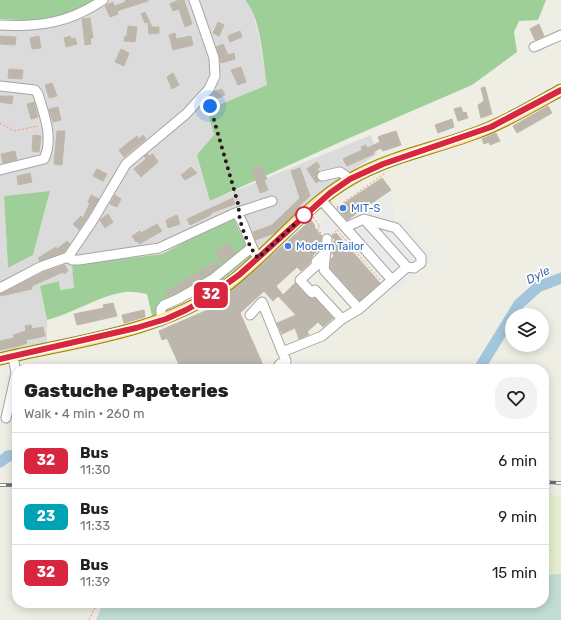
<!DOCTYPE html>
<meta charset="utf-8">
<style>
body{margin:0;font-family:Rubik,sans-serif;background:#f2f2f2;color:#222;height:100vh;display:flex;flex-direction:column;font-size:15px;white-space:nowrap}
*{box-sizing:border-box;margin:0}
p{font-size:13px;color:#767676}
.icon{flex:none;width:22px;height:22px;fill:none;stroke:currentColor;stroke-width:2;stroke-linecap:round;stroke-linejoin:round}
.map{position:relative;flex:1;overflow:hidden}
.details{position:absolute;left:12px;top:364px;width:537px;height:244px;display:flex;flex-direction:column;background:#fff;border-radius:16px;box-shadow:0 2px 10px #0003}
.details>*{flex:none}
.badge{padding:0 8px;border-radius:6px;font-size:14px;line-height:26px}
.tools{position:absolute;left:505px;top:308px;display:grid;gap:8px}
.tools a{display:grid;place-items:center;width:44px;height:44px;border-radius:50%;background:#fff;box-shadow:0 2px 10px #0003;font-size:20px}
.you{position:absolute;width:20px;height:20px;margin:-10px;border:3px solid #fff;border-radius:50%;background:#1a73e8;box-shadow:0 0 0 6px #1a73e833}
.map>.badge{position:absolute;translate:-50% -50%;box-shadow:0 0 0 2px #fff}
.round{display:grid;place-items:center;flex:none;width:42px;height:42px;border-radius:16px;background:#f2f2f2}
.head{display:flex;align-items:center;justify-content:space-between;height:68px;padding:0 12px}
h1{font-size:19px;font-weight:800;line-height:30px}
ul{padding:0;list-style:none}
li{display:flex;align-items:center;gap:12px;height:56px;padding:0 12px;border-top:1px solid #e0e0e0}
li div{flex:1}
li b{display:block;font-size:15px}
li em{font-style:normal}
li .badge{min-width:44px;font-weight:700;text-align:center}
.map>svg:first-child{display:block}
.residential{fill:#dcdbdb;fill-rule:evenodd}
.farmland{fill:#e6eecf}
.forest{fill:#9fcf99}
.wetland{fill:#c1ddd5}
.parking{fill:#eaeaea}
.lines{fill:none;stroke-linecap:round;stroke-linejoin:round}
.river{stroke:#a4c6dd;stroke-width:11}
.building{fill:#bcb6ad;stroke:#c1b7a6}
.minor-casing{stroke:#a5a5a5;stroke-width:11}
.major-casing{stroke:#988100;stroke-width:13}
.path{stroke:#fa936a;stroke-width:1;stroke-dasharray:2 2;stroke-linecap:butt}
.minor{stroke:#fff;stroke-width:9}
.major{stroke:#fce49c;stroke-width:11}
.rail-casing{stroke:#6c6c6c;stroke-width:3.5}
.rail{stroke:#fff;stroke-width:2;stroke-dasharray:6;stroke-linecap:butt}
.line-casing{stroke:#fff;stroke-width:9}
.line{stroke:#d7263d;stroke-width:6}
.walk{stroke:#1e1e1e;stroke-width:4;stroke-dasharray:0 7.2}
.shop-dot{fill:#3f7fe0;stroke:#fff;stroke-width:1.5}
.stop-dot{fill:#fff;stroke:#d7263d;stroke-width:2}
.labels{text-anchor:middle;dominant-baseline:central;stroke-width:3.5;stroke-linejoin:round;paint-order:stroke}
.shop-label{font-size:11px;fill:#366cbe;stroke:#fff;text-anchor:start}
.water-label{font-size:12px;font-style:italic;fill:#4a6aae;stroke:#fff}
</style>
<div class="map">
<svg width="561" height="620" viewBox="0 0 561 620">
<rect width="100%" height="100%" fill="#efeee4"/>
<path class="residential" d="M109 0H245L251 6 259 37 267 85 207 110 214 135 210 201 371 135 377 154 337 181 256 255 240 211 170 239 117 251 72 265 75 288 60 290 59 281 40 286 47 320V344L0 353V28L25 30 47 27ZM50 192 33 255 8 268 4 196Z"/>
<path class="farmland" d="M544 495 561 496V574L544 575Z"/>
<path class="forest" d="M0 0H94L85 6 46 21 0 19Z
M245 0H546L538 20 519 21 514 32 517 52 472 85 347 139 210 201 197 155 214 135 207 110 267 85C263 62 261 17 245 0Z
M50 191 33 255 8 268 4 196Z
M234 219 251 256 214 287 152 316 147 294C140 293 132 291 125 292 98 296 74 313 47 320L40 286 59 281 60 290 74 288 72 265 162 254 208 230Z"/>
<path class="wetland" d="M561 574V620H96L103 603H544V575Z"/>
<path class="parking" d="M390 194 396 225 402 220 435 256 394 293 337 231 328 238 317 226 337 208 347 223Z"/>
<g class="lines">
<path class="river" d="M479 369 519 304 538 287 561 278
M0 462 8 456 17 455"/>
</g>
<path class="building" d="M125 0H148V1L117 11 118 14 110 17 105 6 113 2 114 6 126 2Z
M179 0H184L192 24 185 27 179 9 173 11 170 4Z
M145 12 152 27H159V33L149 34 148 22 145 23 141 14Z
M90 18 93 38H90L91 44 85 45 82 19Z
M218 22 224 25 219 36 213 33Z
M539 24 544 36 535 40 530 29Z
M128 26 137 27 135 42 124 41 125 36H127Z
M240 31 242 37 230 42 228 36Z
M175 33 176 39 191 36 193 45 173 50 169 35Z
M0 36 16 37 15 45 0 44Z
M39 36 41 48 32 49 30 38Z
M70 36 71 39 75 38 77 44 66 47 64 38Z
M223 44 228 55 234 53 235 59 221 63 216 47Z
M121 49 129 53 124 66 115 62Z
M241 67 246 82 238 85 231 70Z
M9 69 23 70 22 79 8 78Z
M173 73 179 85 172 89 167 77Z
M52 83 57 96 49 98 45 85Z
M485 87 492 114 481 118 478 105 484 101 481 88Z
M222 89 225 95 211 101 210 97 215 91Z
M0 96H13L12 104 0 102Z
M34 102 38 117 31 119 27 104Z
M548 106 552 113 517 133 513 126Z
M58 107 61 120 53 122 49 109Z
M461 107 463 113 466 112 468 118 458 121 454 109Z
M452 119 454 127 438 133 435 125Z
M57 131H65L62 165 54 164Z
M396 131 401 145 383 151 381 148 373 152 374 154 347 166 343 159 362 150 361 147 366 145 367 148 380 142 378 137 383 135Z
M496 133 500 141 490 145 489 142 484 144 482 139Z
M33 135 41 136 39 152 32 151Z
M143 135 146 139 124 157 119 150 137 136 139 139Z
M15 151 17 160 3 163 1 154Z
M148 154 149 156 153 154 158 162 141 177 134 169 146 159 144 156Z
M317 162 320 167 317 169 319 171 316 175 319 181 316 183 307 169Z
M260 165 267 179 264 180 268 190 260 193 252 169Z
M191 167 197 173 185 180 181 175Z
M300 168 310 196 299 206 301 208 275 233 255 240 253 232 272 225 300 198 291 171Z
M97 169 107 174 103 181 93 176Z
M30 173 32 182 18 185 17 176Z
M382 178 391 190 347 220 337 208Z
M91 195 99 199 79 230 73 224 81 216 83 218 90 203 88 202Z
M115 195 121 199 117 207 110 204Z
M233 198 235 204 211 213V215L190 225 187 219Z
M108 214 113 222 105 228 100 220Z
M177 215 180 224 168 228 166 220Z
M311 220 315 226 314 227 322 236 320 249 313 255 310 263 301 271 297 267 276 286 283 295 295 283 308 297 315 298 333 318 323 327 318 322 307 332 309 334 308 335 299 339 295 328 282 334 277 323 296 315 278 296 273 301 264 291 240 313 263 365 255 369H181L167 338 162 340 159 331 210 309 209 306 249 276Z
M157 224 162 231 139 244 138 241 136 242 132 236 140 231 141 233Z
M336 233 380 283 360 301 330 268 331 259 334 256 332 253 335 248 333 243 335 240 332 236Z
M67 241 70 244 64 252 40 261 38 258 56 247 57 249Z
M229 243 235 254 222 262 215 251Z
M217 261 220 266 210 274 168 297 165 292Z
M65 265 68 271 64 274 63 272 32 286V289L1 296 0 294 42 273Z
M113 303 117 316 77 325 74 314 104 308 103 305Z
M144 310 145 317 124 323 122 315Z
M31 325 32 329 43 327 45 336 26 340 27 343 19 346 0 350V341L14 338 13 335 26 331 25 326Z"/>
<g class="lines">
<g class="minor-casing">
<path id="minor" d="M0 25C40 27 69 23 103 0
M534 47 561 35
M0 86 35 90 38 94C44 114 54 139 44 159L0 170
M322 176 340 172 350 179
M322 201 392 280
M238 214V212L272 201
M364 219 396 228 421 257V263L414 268 407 267
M327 239 324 270 359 309
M326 252 316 262 318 264 300 280 312 293 315 290 342 319
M68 257 72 260H79L159 248 235 213C245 219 249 247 258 258
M0 288 40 267 68 257 93 220 126 164 186 114 209 89 215 76 214 58 194 0
M250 315 262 302 286 361 280 364 276 369
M161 321V309L164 305 178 299 213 279 251 248
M282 352 322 336 342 319 359 309 407 267 364 219 346 227
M6 418 16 373 13 356"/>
</g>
<g class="major-casing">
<path id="major" d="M0 359C75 341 158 333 223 288 268 256 302 207 351 179 388 157 433 149 473 134 504 123 532 106 561 90"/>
</g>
<path class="path" d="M209 102 238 204
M0 123 14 131 38 126
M337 207 385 173
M313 217 320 226 317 228 321 233
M337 230 380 280
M332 235 337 230
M89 620 97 603"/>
<use href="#minor" class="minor"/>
<use href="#major" class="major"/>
<g class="rail-casing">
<path id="rail" d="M544 482 561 483
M0 485H17"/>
</g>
<use href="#rail" class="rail"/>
</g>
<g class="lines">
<g class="line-casing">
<path id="line" d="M0 359 136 328 166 319 186 310 204 300 239 275 330 193 350 179 383 164 491 127 561 90"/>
</g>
<use href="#line" class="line"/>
<path class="walk" d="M210 106 239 207C237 219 249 248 258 258L308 212 304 215"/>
</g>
<g class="shop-dot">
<circle cx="343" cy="208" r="4"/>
<circle cx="288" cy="246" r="4"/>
</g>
<circle class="stop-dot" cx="304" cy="215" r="8"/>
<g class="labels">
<g class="shop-label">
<text x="351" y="208">MIT-S</text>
<text x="296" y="246">Modern Tailor</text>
</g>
<g class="water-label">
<text transform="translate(538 275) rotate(-27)">Dyle</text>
</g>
</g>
</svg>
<div class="tools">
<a><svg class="icon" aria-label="layers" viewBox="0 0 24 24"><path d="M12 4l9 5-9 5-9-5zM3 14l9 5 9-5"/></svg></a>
</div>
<div class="you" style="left:210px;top:106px"></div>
<b class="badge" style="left:211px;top:295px;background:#d7263d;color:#fff">32</b>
<section class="details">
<div class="head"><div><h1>Gastuche Papeteries</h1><p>Walk · 4 min · 260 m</p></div><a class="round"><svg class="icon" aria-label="heart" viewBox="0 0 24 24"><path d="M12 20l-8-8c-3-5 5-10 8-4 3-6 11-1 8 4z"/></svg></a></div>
<ul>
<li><span class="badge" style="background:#d7263d;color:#fff">32</span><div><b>Bus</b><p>11:30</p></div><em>6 min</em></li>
<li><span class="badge" style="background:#00a3b4;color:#fff">23</span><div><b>Bus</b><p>11:33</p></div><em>9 min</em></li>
<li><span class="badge" style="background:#d7263d;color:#fff">32</span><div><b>Bus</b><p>11:39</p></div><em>15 min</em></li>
</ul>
</section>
</div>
